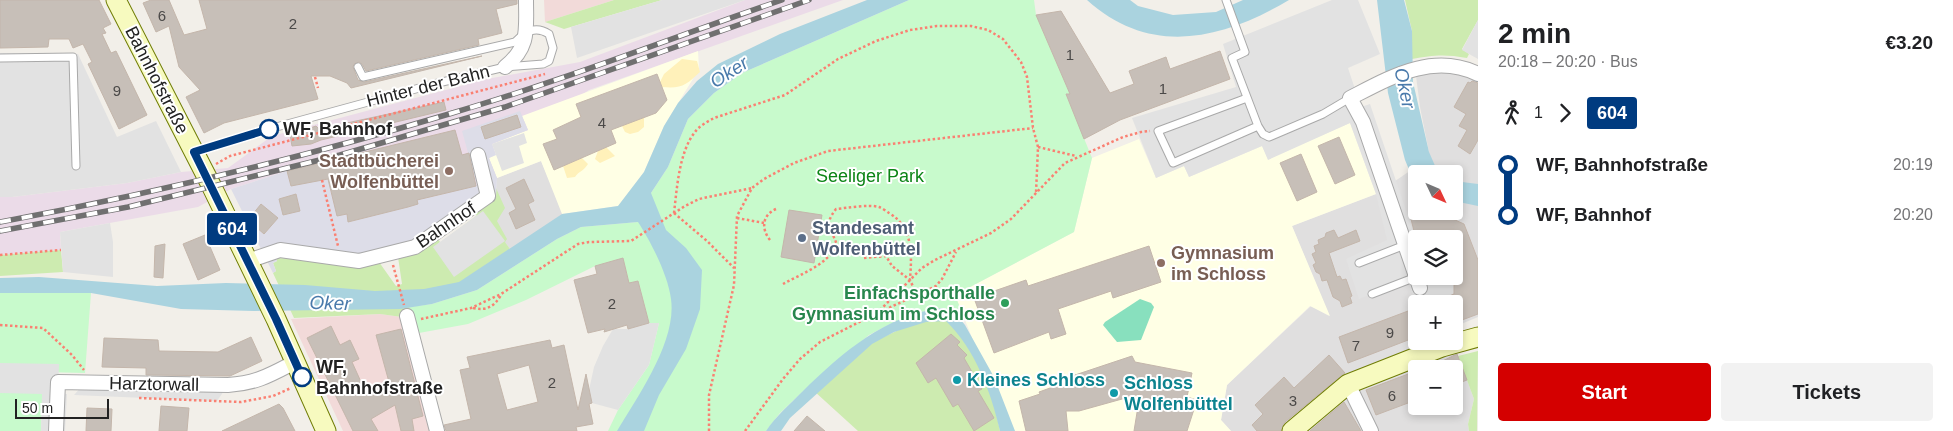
<!DOCTYPE html>
<meta charset="utf-8">
<style>
body{margin:0;font-family:Arial,sans-serif;background:#f2f2f2;color:#202124;height:100vh;display:flex;flex-direction:column;font-size:19px;white-space:nowrap}
*{box-sizing:border-box;margin:0}
p{font-size:16px;color:#757577}
.icon{flex:none;width:28px;height:28px;fill:none;stroke:currentColor;stroke-width:2;stroke-linecap:round;stroke-linejoin:round}
.map{position:relative;flex:1;overflow:hidden}
.details{display:flex;flex-direction:column;background:#fff;width:475px}
.details>*{flex:none}
.badge{padding:0 10px;border-radius:4px;font-size:18px;line-height:32px}
.needle{width:32px;rotate:134deg}
.buttons{position:absolute;left:1408px;top:165px;display:grid;gap:10px}
.buttons a{display:grid;place-items:center;width:55px;height:55px;border-radius:5px;background:#fff;box-shadow:0 2px 8px #0003;font-size:25px}
.scale{position:absolute;left:15px;bottom:12px;width:94px;box-sizing:border-box;padding-left:5px;border:2px solid #222;border-top:0;font-size:14px;line-height:18px;white-space:nowrap;color:#222;-webkit-text-stroke:4px #fff;paint-order:stroke}
.map>.badge{position:absolute;translate:-50% -50%;box-shadow:0 0 0 2px #fff}
.legs{display:flex;align-items:center;gap:8px;height:55px;padding:0 20px;font-size:16px}
.legs p{margin-inline-start:auto}
.summary{display:flex;align-items:center;justify-content:space-between;height:85px;padding:0 20px}
h1{font-size:28px;font-weight:800;line-height:38px}
.primary-button{display:flex;gap:10px;margin-top:auto;padding:10px 20px}
.primary-button a{flex:1;height:58px;border-radius:5px;background:#d40000;color:#fff;font-size:20px;font-weight:800;line-height:58px;text-align:center}
.primary-button a+a{background:#f2f2f2;color:#202124}
ul{padding:0 20px;list-style:none}
li{display:flex;align-items:center;gap:18px;height:50px;font-size:19px}
li i{display:grid;place-items:center;width:8px;height:100%;margin:0 6px;background:currentColor}
li i::after{content:'';width:12px;height:12px;margin:-6px;border:4px solid;border-radius:50%;background:#fff}
li p{margin-inline-start:auto}
li:first-child i{background:linear-gradient(#0000 50%,currentColor 0)}
li:last-child i{background:linear-gradient(currentColor 50%,#0000 0)}
main{display:flex;flex:1;min-height:0}
.map>svg:first-child{display:block}
.residential{fill:#e0dfdf;fill-rule:evenodd}
.commercial{fill:#f2dad9}
.industrial{fill:#ebdbe8}
.education{fill:#ffffe5}
.grass{fill:#cdebb0}
.sand{fill:#fff1ba}
.park{fill:#c8facc}
.pitch{fill:#88e0be}
.parking{fill:#e2e2e2}
.plaza{fill:#dddde8;fill-rule:evenodd}
.water{fill:#aad3df}
.building{fill:#c7bfb8;stroke:#c4b6ab;fill-rule:evenodd}
.lines{fill:none;stroke-linecap:round;stroke-linejoin:round}
.lane-casing{stroke:#a9a9a9;stroke-width:9}
.street-casing{stroke:#a9a9a9;stroke-width:16}
.secondary-casing{stroke:#707d05;stroke-width:21}
.path{stroke:#fa8072;stroke-width:2.5;stroke-dasharray:2.5 2.5;stroke-linecap:butt}
.lane{stroke:#fff;stroke-width:7}
.street{stroke:#fff;stroke-width:14}
.secondary{stroke:#f7fabf;stroke-width:19}
.rail-casing{stroke:#707070;stroke-width:5.5}
.rail{stroke:#fff;stroke-width:4;stroke-dasharray:11;stroke-linecap:butt}
.line-1-casing{stroke:#fff;stroke-width:11}
.line-1{stroke:#003b80;stroke-width:8}
.stop-1-dot{fill:#fff;stroke:#003b80;stroke-width:2.5}
.education-dot{fill:#8d6e63;stroke:#fff;stroke-width:2}
.service-dot{fill:#5c6f8a;stroke:#fff;stroke-width:2}
.leisure-dot{fill:#2e9e5b;stroke:#fff;stroke-width:2}
.culture-dot{fill:#0f9aa8;stroke:#fff;stroke-width:2}
.labels{text-anchor:middle;dominant-baseline:central;stroke-width:4;stroke-linejoin:round;paint-order:stroke}
.number-label{font-size:15px;fill:#4b4948}
.street-label{font-size:18px;fill:#222;stroke:#fff}
.stop-label{font-size:18px;font-weight:bold;fill:#222;stroke:#fff;text-anchor:start}
.education-label{font-size:18px;font-weight:bold;fill:#785e54;stroke:#fff;text-anchor:end}
.park-label{font-size:18px;fill:#0c8416;stroke:#fff}
.service-label{font-size:18px;font-weight:bold;fill:#4e5e75;stroke:#fff;text-anchor:start}
.leisure-label{font-size:18px;font-weight:bold;fill:#27864d;stroke:#fff;text-anchor:end}
.culture-label{font-size:18px;font-weight:bold;fill:#0d838f;stroke:#fff;text-anchor:start}
.water-label{font-size:19px;font-style:italic;fill:#4a7aab;stroke:#fff}
</style>
<main>
<div class="map">
<svg width="1478" height="431" viewBox="0 0 1478 431">
<rect width="100%" height="100%" fill="#f2efe9"/>
<path class="residential" d="M1435 72H1453L1478 81V317L1454 327V304H1416V341H1453L1474 399 1468 424 1469 431H1231L1221 420 1227 385 1311 306 1329 316 1292 226 1376 194 1423 162 1429 152 1420 107 1416 76ZM1416 174H1454V211H1416ZM1416 239H1454V276H1416ZM1416 369H1454V406H1416Z
M541 161 568 224 517 259 494 227 497 178Z"/>
<path class="commercial" d="M544 0H614L545 22Z
M380 314 402 317 431 431H343L291 319Z"/>
<path class="industrial" d="M745 0H843L589 90 489 158 497 178 477 185 432 197H416L418 204 322 228 300 211 296 194 291 186 287 171 231 189 198 207 60 232 61 250 0 255V197H12L127 183 181 172 228 168 272 136 487 79 580 62Z"/>
<path class="education" d="M698 51 699 69 664 126 644 172 618 206 562 214 541 161 497 178 489 158 496 155 492 144 528 130 522 116Z
M1350 123 1376 194 1292 226 1330 316 1310 306 1227 385 1221 420 1231 431H1015L989 380 955 295 1074 232 1092 158 1139 139 1156 178 1184 166 1189 177 1262 146 1268 159Z"/>
<path class="grass" d="M614 0H662L564 29 545 22Z
M1405 0H1478V20L1462 49 1469 54 1467 58C1445 54 1433 55 1412 59V31Z
M496 188 505 208 497 221 507 239 505 242 517 259 410 307 412 316 402 317 380 314 294 318 273 273 276 271 273 263 277 261 276 258 379 262 396 286 402 284 398 257 437 238 440 242 433 248 483 211 477 216 474 212 496 197Z
M61 250 63 272 0 276V255Z
M922 319H952L989 380 1000 431H858L814 391 860 348Z
M1478 351 1477 431H1469L1468 424 1474 399 1458 356Z"/>
<path class="sand" d="M682 59 697 61 700 72C686 85 682 89 662 87L660 82 664 74Z
M644 117V127L638 132 630 134 625 132 622 126Z
M606 147 615 156 600 163 595 159 598 151Z
M582 158 588 164C583 172 579 171 575 177L567 178 563 166Z"/>
<path class="park" d="M909 0H1034L1036 15 1070 94H1066L1092 158 1074 232 955 295 961 310 955 313 943 308 928 310 894 322 869 335 815 380 780 413 766 431H608L618 410 649 365 659 323H649L638 281 629 283 623 258 595 266 526 300 468 324 419 333 409 307 432 304 477 290 557 239 581 227 638 222 651 193 668 167 688 119 714 93 742 73Z
M0 293H91L85 373 43 372 41 431H0Z"/>
<path class="pitch" d="M1140 299 1151 303 1154 307 1141 340 1117 342 1103 325 1105 322Z"/>
<path class="parking" d="M662 0H745L577 58 571 27Z
M1332 0H1358L1380 54 1348 68 1361 107 1370 104 1416 240V276H1454L1459 292 1427 304H1416V308L1408 279 1359 299 1346 259 1387 240 1376 194 1350 123 1268 160 1262 146 1189 177 1184 166 1156 178 1132 118 1236 87 1223 44Z
M1478 20V59L1462 50Z
M0 53 78 54 117 137 156 121 181 172 127 183 12 197H0Z
M524 133 527 143 519 146 524 163 502 171 492 144Z
M483 211 505 241 454 277 433 247Z
M110 223 113 242V277L63 272 60 232Z
M649 323H659L649 365 618 410 592 403 589 390 594 367 603 346 613 329H628Z
M0 363 59 364 58 394H67L65 431H41L42 394 0 393Z
M85 383 228 385 217 401 74 395Z"/>
<path class="plaza" d="M520 111 528 130 492 144 496 155 489 158 497 178 496 197 416 252 276 258 277 261 273 263 276 271 273 273 231 189 287 171 291 186 339 176 330 190 337 216 347 214 349 222 408 207 418 204 416 197H432L477 185 462 131ZM296 194 300 210 283 215 279 199ZM261 205 278 218 264 234 248 220Z"/>
<path class="water" d="M867 0H909L742 73 714 93 688 119 668 167 651 193 666 230 686 248 702 270 700 309 686 349 659 395 644 431H617C638 396 677 341 671 299 668 275 651 242 638 222L581 227 557 239 477 290 432 304 400 309 254 311 181 309 91 293H0V278L39 277 157 286 226 283 305 285 375 291 424 289 459 282 562 214 618 206 644 172 664 126 678 103 697 81 718 64 780 34Z
M1087 0H1130L1138 6 1173 15 1216 12 1243 0H1289C1222 40 1150 57 1087 0Z
M1377 0H1404L1412 31 1413 82 1429 152 1436 168 1441 174H1416V182L1413 179 1405 160 1388 93Z
M1454 181 1478 184V206L1454 201Z
M943 308 955 313 965 325 994 377 1015 431H1000C991 392 975 349 946 321L926 322 894 332 872 344 790 418 781 431H766C776 416 790 404 803 391 842 353 886 314 943 308Z"/>
<path class="building" d="M0 0H99L111 24 103 28 106 33 102 34 111 53 116 51 147 115 119 129 88 64 92 62 83 44 73 48 69 39H49L48 47 0 48Z
M151 0H169L184 35 207 29 199 0H517V4L496 9 502 33 478 39 479 45 366 71 362 64 359 62 354 64 353 67 358 80 364 82 482 56 351 88 347 83 330 76H311L318 99 224 123 204 133 186 97 200 90 179 67 169 26 156 32 143 3Z
M1061 11 1110 93 1134 84 1129 71 1166 57 1170 69 1220 51 1230 79 1120 120 1084 139 1066 94H1070L1036 15Z
M657 74 667 100 656 113 611 130 616 143 554 170 543 144 557 139 553 130 581 117 576 104Z
M1472 81 1478 83V140L1470 154 1458 146 1467 130 1459 126 1466 114 1454 107 1468 82 1470 83Z
M444 102 446 110 321 140 311 144 292 146 290 135 316 126 319 129Z
M517 115 521 127 485 139 481 127Z
M455 130 462 155 469 153 476 186 417 200 418 204 408 207 348 222 347 214 337 216 328 179 291 186 287 171Z
M1339 137 1355 175 1335 184 1318 146Z
M1301 154 1317 192 1297 201 1280 163Z
M524 179 534 201 528 204 535 220 516 229 509 213 516 209 506 188Z
M296 194 300 211 283 215 279 199Z
M261 204 278 218 264 234 248 220Z
M789 210 822 215 814 263 781 257Z
M1421 211H1435L1464 224 1478 260V314L1454 323V304H1430L1454 294V285L1456 284 1454 277V239H1416L1410 215Z
M1334 230 1338 238 1356 230 1360 241 1329 253 1337 277 1340 276 1342 280 1346 279 1352 296 1350 297 1352 303 1342 307 1340 301 1333 297 1327 280 1322 281 1320 274 1316 272 1313 265 1316 263 1312 254 1316 252 1314 246 1319 244 1318 240 1325 237 1326 233Z
M205 235 220 270 198 280 183 244Z
M165 244 163 278 154 277 155 246Z
M1149 246 1161 282 1113 298 1111 291 1058 309 1066 334 1051 339 1049 332 994 353 974 298 1026 280 1028 286Z
M623 258 629 283 638 281 649 323 628 329 627 325 604 332 605 329 588 333 574 280 597 274 595 266Z
M1416 308V337L1348 363 1339 337Z
M331 326 340 345 350 340 359 359 352 362 366 393 389 382 376 335 401 329 423 416 412 419 414 431H401L395 405 371 419 378 431H353L307 338Z
M951 334 960 342 957 345 967 355 964 358 982 389 978 391 994 418 974 431 958 404 953 407 936 378 928 383 916 363Z
M251 337 262 361 230 376 146 375V368L102 367 104 338 158 340 159 351 218 352Z
M550 340 552 348 564 345 578 410 586 374 592 403 589 404 593 424 576 427 577 431H446L444 425 471 419 460 370 470 368 467 357ZM529 365 538 402 507 410 497 374Z
M1457 354 1467 380 1454 385V369H1426Z
M1329 355 1345 373 1285 422 1281 431H1257L1252 425 1263 414 1255 405 1284 377 1294 388Z
M1132 356 1135 362 1192 373 1187 397 1197 400 1187 431H1134L1140 394 1079 411H1066L1068 431H1026L1019 401 1040 394 1039 392 1064 383 1063 379Z
M1416 371V400L1376 415 1366 390Z
M1344 402 1361 431H1310Z
M279 404 283 408 295 431H222Z
M161 406 189 408 187 431H159Z
M87 408 112 409 111 431H86Z
M807 416 825 431H794Z"/>
<g class="lines">
<g class="lane-casing">
<path id="lane" d="M1226 0 1245 52 1232 58 1258 126
M0 58 73 57 76 166
M1247 98 1158 131 1173 163 1258 126 1263 134 1269 137 1323 114 1350 98
M196 152 269 129 434 84 505 67 543 64 549 61 553 48 549 34C535 25 525 32 515 42L363 77 358 67
M1359 263 1405 245
M1372 294 1416 277"/>
</g>
<g class="street-casing">
<path id="street" d="M505 67C530 47 526 29 526 0
M248 261 280 250 359 261 415 247 488 196 478 155
M1420 288 1363 122 1350 98C1391 77 1433 52 1478 74
M407 316 437 431
M1348 384 1371 431
M56 431 58 382 228 385C257 383 270 375 295 362"/>
</g>
<g class="secondary-casing">
<path id="secondary" d="M116 0 212 187 276 319 326 431
M1292 431 1348 384 1442 347 1478 337"/>
</g>
<path class="path" d="M315 77 318 88
M1038 147 1076 156
M216 164 230 156 545 74
M322 180 338 246
M674 213C677 188 679 152 695 132 699 126 707 122 714 118L785 95 838 59 876 41 910 30 937 26H971L988 30 1003 39 1021 62 1027 77 1033 128 1038 147 1036 193
M674 213 707 241 734 268
M737 218 764 223
M770 240C761 229 762 215 776 209
M0 255 61 250
M864 258 886 256 892 266 910 280 917 295
M393 265 404 305
M783 284C801 274 827 265 837 245 831 227 823 226 836 209 847 208 869 204 879 207 882 208 886 211 889 213 913 227 912 254 910 279
M473 308C486 311 494 307 501 295
M880 312 936 286 942 279 956 252
M421 319 471 308 501 294 578 244 589 242 631 241 685 206 699 199 752 188
M0 325 43 328 72 355 84 370
M139 398 241 402 273 396 291 388
M709 431V395L734 285 737 216 752 188 764 179 794 163 828 151 1033 128
M745 431 783 379 800 359 820 342 877 313 922 268 935 260 991 233 1011 219 1065 163 1123 137 1141 132 1150 131"/>
<use href="#lane" class="lane"/>
<use href="#street" class="street"/>
<use href="#secondary" class="secondary"/>
<g class="rail-casing">
<path id="rail" d="M0 222C151 194 301 158 449 114 562 81 671 38 782 0
M0 231 128 207 340 155 505 107 809 0"/>
</g>
<use href="#rail" class="rail"/>
</g>
<g class="lines">
<g class="line-1-casing">
<path id="line-1" d="M269 129 194 152 276 319 302 377"/>
</g>
<use href="#line-1" class="line-1"/>
</g>
<g class="stop-1-dot">
<circle cx="269" cy="129" r="9"/>
<circle cx="302" cy="377" r="9"/>
</g>
<g class="education-dot">
<circle cx="449" cy="171" r="5"/>
<circle cx="1161" cy="263" r="5"/>
</g>
<circle class="service-dot" cx="802" cy="238" r="5"/>
<circle class="leisure-dot" cx="1005" cy="303" r="5"/>
<g class="culture-dot">
<circle cx="957" cy="380" r="5"/>
<circle cx="1114" cy="393" r="5"/>
</g>
<g class="labels">
<g class="number-label">
<text x="162" y="15">6</text>
<text x="293" y="23">2</text>
<text x="1070" y="54">1</text>
<text x="1163" y="88">1</text>
<text x="117" y="90">9</text>
<text x="602" y="122">4</text>
<text x="612" y="303">2</text>
<text x="1390" y="332">9</text>
<text x="1356" y="345">7</text>
<text x="552" y="382">2</text>
<text x="1392" y="395">6</text>
<text x="1293" y="400">3</text>
</g>
<g class="street-label">
<text transform="translate(157 80) rotate(63)">Bahnhofstraße</text>
<text transform="translate(428 86) rotate(-14)">Hinter der Bahn</text>
<text transform="translate(446 225) rotate(-34)">Bahnhof</text>
<text transform="translate(154 384) rotate(1)">Harztorwall</text>
</g>
<g class="stop-label">
<text x="283" y="129">WF, Bahnhof</text>
<text x="316" y="367">WF,<tspan x="316" dy="21">Bahnhofstraße</tspan></text>
</g>
<g class="education-label">
<text x="439" y="161">Stadtbücherei<tspan x="439" dy="21">Wolfenbüttel</tspan></text>
<text x="1171" y="253" text-anchor="start">Gymnasium<tspan x="1171" dy="21">im Schloss</tspan></text>
</g>
<g class="park-label">
<text x="870" y="176">Seeliger Park</text>
</g>
<g class="service-label">
<text x="812" y="228">Standesamt<tspan x="812" dy="21">Wolfenbüttel</tspan></text>
</g>
<g class="leisure-label">
<text x="995" y="293">Einfachsporthalle<tspan x="995" dy="21">Gymnasium im Schloss</tspan></text>
</g>
<g class="culture-label">
<text x="967" y="380">Kleines Schloss</text>
<text x="1124" y="383">Schloss<tspan x="1124" dy="21">Wolfenbüttel</tspan></text>
</g>
<g class="water-label">
<text transform="translate(729 72) rotate(-33)">Oker</text>
<text transform="translate(1405 88) rotate(78)">Oker</text>
<text transform="translate(330 303) rotate(2)">Oker</text>
</g>
</g>
</svg>
<div class="buttons">
<a><svg class="needle" viewBox="-14 -14 28 28"><path d="M0-13l5 13h-10z" fill="#e53935"/><path d="M0 13l5-13h-10z" fill="#757577"/></svg></a>
<a><svg class="icon" aria-label="layers" viewBox="0 0 24 24"><path d="M12 4l9 5-9 5-9-5zM3 14l9 5 9-5"/></svg></a>
<a>+</a>
<a>−</a>
</div>
<div class="scale">50 m</div>
<b class="badge" style="left:232px;top:229px;background:#003b80;color:#fff">604</b>
</div>
<section class="details">
<div class="summary"><div><h1>2 min</h1><p>20:18 – 20:20 · Bus</p></div><b>€3.20</b></div>
<div class="legs"><svg class="icon" aria-label="walk" viewBox="0 0 24 24"><circle cx="13" cy="4" r="2"/><path d="M13 8l-2 6 4 7M11 14l-3 7M7 12l3-4h3l4 4"/></svg>1<svg class="icon" aria-label="forward" viewBox="0 0 24 24"><path d="M9 5l7 7-7 7"/></svg><b class="badge" style="background:#003b80;color:#fff">604</b></div>
<ul>
<li><i style="color:#003b80"></i><b>WF, Bahnhofstraße</b><p>20:19</p></li>
<li><i style="color:#003b80"></i><b>WF, Bahnhof</b><p>20:20</p></li>
</ul>
<div class="primary-button"><a>Start</a><a>Tickets</a></div>
</section>
</main>
